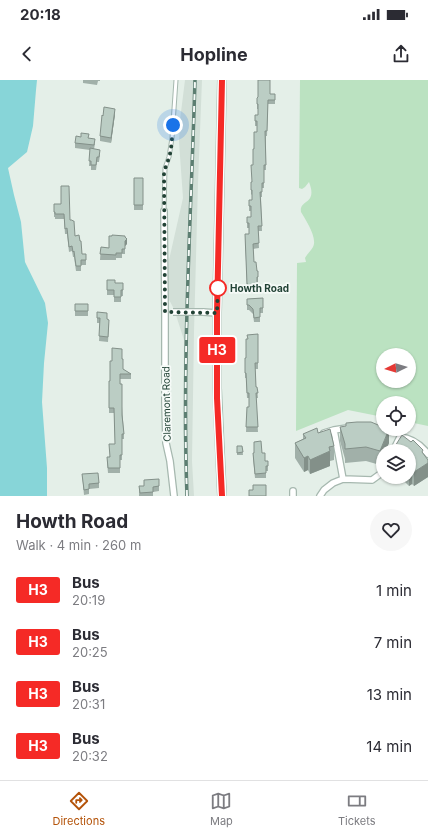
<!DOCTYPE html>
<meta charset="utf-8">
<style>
body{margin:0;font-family:Inter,sans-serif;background:#f7f7f7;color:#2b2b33;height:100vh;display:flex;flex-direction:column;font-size:15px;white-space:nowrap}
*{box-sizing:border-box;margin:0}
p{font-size:13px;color:#7c7c81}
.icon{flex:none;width:22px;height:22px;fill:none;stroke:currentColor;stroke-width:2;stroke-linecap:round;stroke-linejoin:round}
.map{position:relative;height:416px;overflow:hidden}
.sheet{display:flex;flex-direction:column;background:#fff;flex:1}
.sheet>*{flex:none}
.badge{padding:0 8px;border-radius:3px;font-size:14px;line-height:26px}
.needle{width:26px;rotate:265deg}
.buttons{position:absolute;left:376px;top:268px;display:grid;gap:8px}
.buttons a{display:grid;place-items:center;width:40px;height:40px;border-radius:50%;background:#fff;box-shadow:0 1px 3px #0004;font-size:20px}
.you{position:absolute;width:20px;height:20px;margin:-10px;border:3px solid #fff;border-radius:50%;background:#1a73e8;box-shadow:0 0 0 6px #1a73e833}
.map>.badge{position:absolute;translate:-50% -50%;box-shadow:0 0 0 2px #fff}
.round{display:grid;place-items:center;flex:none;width:42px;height:42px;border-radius:21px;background:#f7f7f7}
.headline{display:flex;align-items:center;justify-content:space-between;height:68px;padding:0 16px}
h1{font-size:19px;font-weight:700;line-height:30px}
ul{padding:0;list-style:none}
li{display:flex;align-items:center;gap:12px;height:52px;padding:0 16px}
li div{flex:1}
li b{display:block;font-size:15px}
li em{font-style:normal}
li .badge{min-width:44px;font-weight:700;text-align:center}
.status{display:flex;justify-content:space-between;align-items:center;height:28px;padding:0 20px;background:#fff;direction:ltr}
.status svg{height:11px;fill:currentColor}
header{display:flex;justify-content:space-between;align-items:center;height:52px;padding:0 16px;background:#fff;font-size:18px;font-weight:700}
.tab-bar{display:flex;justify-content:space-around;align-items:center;height:56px;border-top:1px solid #e1e1e2;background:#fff;font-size:11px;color:#7c7c81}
.tab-bar a{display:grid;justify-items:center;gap:2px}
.tab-bar .active{color:#b45309}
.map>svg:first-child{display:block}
.built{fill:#d2dfd7}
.green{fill:#bbe2c1;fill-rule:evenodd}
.water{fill:#87d5d8}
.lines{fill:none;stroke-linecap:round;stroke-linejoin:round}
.lane-casing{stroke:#a6b8af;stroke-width:5}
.street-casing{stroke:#a6b8af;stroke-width:8}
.secondary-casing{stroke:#a1bcaf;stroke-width:10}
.lane{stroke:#fff;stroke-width:3}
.street{stroke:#fff;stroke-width:5.5}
.secondary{stroke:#fff;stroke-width:8}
.rail-casing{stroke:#5c7e71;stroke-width:3.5}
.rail{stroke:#f5faf7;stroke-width:2;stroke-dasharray:6;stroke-linecap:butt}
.street-bridge-casing{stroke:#a6b8af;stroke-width:8;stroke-linecap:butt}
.street-bridge{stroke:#fff;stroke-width:5.5}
.wall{fill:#a1b0a9}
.shaded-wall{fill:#839089}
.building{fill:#bbcdc4;stroke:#839089}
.line-casing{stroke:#fff;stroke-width:9}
.line{stroke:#f52a26;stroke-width:6}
.walk{stroke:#214235;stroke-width:4;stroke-dasharray:0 7.2}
.stop-dot{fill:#fff;stroke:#f52a26;stroke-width:2}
.labels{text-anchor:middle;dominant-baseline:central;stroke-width:3.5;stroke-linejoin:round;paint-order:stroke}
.stop-label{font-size:10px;font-weight:bold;fill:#214235;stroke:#f5faf7;text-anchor:start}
.street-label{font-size:10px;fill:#214235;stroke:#f5faf7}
</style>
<div class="status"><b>20:18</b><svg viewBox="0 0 49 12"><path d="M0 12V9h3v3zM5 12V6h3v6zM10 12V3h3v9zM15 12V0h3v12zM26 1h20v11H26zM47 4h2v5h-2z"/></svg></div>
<header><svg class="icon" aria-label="back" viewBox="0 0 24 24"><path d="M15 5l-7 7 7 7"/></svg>Hopline<svg class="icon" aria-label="share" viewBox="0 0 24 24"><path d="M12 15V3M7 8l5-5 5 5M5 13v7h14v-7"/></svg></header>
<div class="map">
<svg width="428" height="416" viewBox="0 0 428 416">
<rect width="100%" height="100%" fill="#e4efe8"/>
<path class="built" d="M185 0H202L198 103 194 252 192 381 194 416H185L183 348 184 260 174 229 167 216V189L183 118 179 62 180 40Z"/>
<path class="green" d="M300 0H428V346L409 342V323H383V337L348 330 296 351 297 183 306 182 305 178C307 174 311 171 313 167 318 158 305 139 301 132 299 119 318 125 309 102L305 107 302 109 299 108ZM383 275H409V301H383Z"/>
<path class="water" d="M0 0H37L36 10 33 46 27 72 8 88 14 115 21 142 25 182 45 223 48 243 44 283 42 322 47 388V416H0Z"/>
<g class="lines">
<g class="lane-casing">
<path id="lane" d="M164 131 165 88 169 77 172 58 176 0"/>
</g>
<g class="street-casing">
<path id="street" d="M164 131 165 232V322L166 363 170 381 174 416
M203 232 217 233
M334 350 343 399
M324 353 334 350 347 348
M393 371 400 357C411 358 421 365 428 374
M293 411V416
M320 416 324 410 333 403 343 399 372 400 383 392"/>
</g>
<g class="secondary-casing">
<path id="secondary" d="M222 0 217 233V308L222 416"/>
</g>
<use href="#lane" class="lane"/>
<use href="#street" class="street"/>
<use href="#secondary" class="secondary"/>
<g class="rail-casing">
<path id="rail" d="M187 416C182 278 191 138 195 0"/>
</g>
<use href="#rail" class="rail"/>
<g class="street-bridge-casing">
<path id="street-bridge" d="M173 232H203"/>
</g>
<use href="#street-bridge" class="street-bridge"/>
</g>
<path class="wall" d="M83 0H100V1H98L97 5 83 3Z
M270 14H275V24H268L267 56H266V90H264V108H262V117H261L262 151H258L259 168 253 169 254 182 257 191H258V202H257V213H248V209H247L245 154H249V148H247V137H251V131H249V120H252V114L251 115V102H252L253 85 257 52V46H255V35H258V29H257V18Z
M115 34 111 63 100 61V56Z
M89 58 95 64 94 69 100 75 99 82H97L96 90H91V86H89L90 70 75 68V63Z
M134 98H143V130H134Z
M54 124 70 140 75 156 80 161 82 174H86V185H81V191H76L74 177H73L72 171 69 172 67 154H65L64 139H55V137H54Z
M125 157 127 164 125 166V174H122V178H116V180H100L101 167 109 168Z
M107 200 115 203H123V216H121V222H114V215H107Z
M263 218V233H260V242H254L253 234 249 230H247V219Z
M75 224H88V236H75Z
M97 232 107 240 109 245 108 262 99 261 100 243H97Z
M258 254V289H255L256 307H257L258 318H256L258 352H246L247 327H249V318H247L246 298H245V278H246L248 259Z
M122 279 123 289 131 294V299H120L124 354V359H122V380H120V393H108L107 382 115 364 114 333H109V301H110Z
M340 347 389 363 383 371V378L380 385 366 381 345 383V379L340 361Z
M318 353 334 366V380L330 381V386L310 394 308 390 304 392 295 378V363L303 359V354Z
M254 362 262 373 265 381H268V391H266V398H255L253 378V373H254Z
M237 366H242L243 375H237Z
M409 371 423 375 428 380V397L414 406 412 404 409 406 400 397H409Z
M82 394 99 403V408L89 409V414L84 415Z
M144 400 159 406V411L153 412V416H139V406H144Z"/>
<path class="shaded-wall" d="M115 29V34L111 63V58Z
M127 159V164L125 166V174V161Z
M389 349V363L386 371H383V378L380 385V371Z
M330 371V386L310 394V380Z
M308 376V390L304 392V378Z
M428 383V397L414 406V392Z
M412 389V404L409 406V392Z"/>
<path class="building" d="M258 0H270V14H275V20H268L267 51H265L266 85H264V103H262V112H260L262 146H258L259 163 253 164 254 182H256L257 191H258V197H257V208H248V204H247L245 154H249V143H247V137H251V126H249V120H252V110H251V102H252L251 85H253V69H254V52H257V41H255V35H258V24H257V18L258 17Z
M104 27 115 29 111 58 100 56 102 35 103 36Z
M81 53 89 54 88 58 95 59 94 65 75 63 76 56 81 57Z
M90 68 100 70 99 77H97L96 85H91V81H89Z
M134 98H143V125H134Z
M61 106H69L70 140H72L73 141H74L75 156 79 155 80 161H81L82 174H86V180H81V186H76L74 171 73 172 72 166 69 167 67 148 65 149 64 134H55V132H54V124H61Z
M112 155 125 156V157L127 159 125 161V169H122V173H116V175L100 174 101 167 109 168V156H112Z
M107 200H115V203H123V210H121V217H114V210H107Z
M263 218V228H260V237L254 238 253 229 249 225H247V219Z
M75 224H88V231H75Z
M97 232 107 233V239L109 240 108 257 99 256 100 238H97Z
M258 254V283H255L256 307H257L258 313H256L258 347H246L247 327H249V313H247L246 293H245V278H246V259H248L247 255Z
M112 268 122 269V279H123V289L131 294H120V304H122V335L124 354H122V375H120V388H108L107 377H110L109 364H115L114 328H109V301H110V281H112Z
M357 342H371L383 347V349H389L380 371 366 367 345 369V364L340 347 346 346V343Z
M317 348 318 353 330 349 334 366 329 367 330 371 310 380 308 376 304 378 295 363 306 358 303 354Z
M402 355 411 362 413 360 423 370 422 372 428 380V383L414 392 412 389 409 391V371H392Z
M261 361 262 373H265V381H268V386H266V393L255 394 253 373H254V362Z
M237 366H242L243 372 237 373Z
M98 393 99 403 89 404V409L84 410 82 394Z
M159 399V406L153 407V412L140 413 139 406H144V400Z
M253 405H266V416H249V410H253Z"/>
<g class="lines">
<g class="line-casing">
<path id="line" d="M222 0 217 233V318L222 416"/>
</g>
<use href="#line" class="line"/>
<path class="walk" d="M173 45C172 56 172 67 169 78 167 83 165 88 164 94L165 232 217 233 218 208"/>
</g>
<circle class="stop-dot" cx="218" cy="208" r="8"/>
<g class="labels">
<g class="stop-label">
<text x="230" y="208">Howth Road</text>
</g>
<g class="street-label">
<text transform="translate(166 324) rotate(-91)">Claremont Road</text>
</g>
</g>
</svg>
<div class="buttons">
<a><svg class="needle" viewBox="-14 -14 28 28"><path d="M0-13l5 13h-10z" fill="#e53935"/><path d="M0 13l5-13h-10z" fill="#7c7c81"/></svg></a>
<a><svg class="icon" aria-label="locate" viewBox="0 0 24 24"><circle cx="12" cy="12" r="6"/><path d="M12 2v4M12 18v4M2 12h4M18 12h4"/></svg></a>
<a><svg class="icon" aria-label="layers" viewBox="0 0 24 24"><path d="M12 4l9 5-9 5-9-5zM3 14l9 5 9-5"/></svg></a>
</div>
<div class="you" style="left:173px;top:45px"></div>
<b class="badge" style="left:217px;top:270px;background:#f52a26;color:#fff">H3</b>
</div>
<section class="sheet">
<div class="headline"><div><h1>Howth Road</h1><p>Walk · 4 min · 260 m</p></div><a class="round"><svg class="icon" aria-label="heart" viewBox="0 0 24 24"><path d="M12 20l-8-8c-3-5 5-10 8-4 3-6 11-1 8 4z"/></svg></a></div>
<ul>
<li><span class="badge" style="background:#f52a26;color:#fff">H3</span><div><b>Bus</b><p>20:19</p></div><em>1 min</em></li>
<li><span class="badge" style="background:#f52a26;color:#fff">H3</span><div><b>Bus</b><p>20:25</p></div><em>7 min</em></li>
<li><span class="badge" style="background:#f52a26;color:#fff">H3</span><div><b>Bus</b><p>20:31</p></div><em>13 min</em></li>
<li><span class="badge" style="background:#f52a26;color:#fff">H3</span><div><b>Bus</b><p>20:32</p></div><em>14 min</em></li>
</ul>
</section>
<nav class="tab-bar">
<a class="active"><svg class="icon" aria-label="directions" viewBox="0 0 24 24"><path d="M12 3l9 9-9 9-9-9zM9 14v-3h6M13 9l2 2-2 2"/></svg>Directions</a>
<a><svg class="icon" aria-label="map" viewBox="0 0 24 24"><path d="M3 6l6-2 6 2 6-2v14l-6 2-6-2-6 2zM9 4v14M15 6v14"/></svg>Map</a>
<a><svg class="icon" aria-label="tickets" viewBox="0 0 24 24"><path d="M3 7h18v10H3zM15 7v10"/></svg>Tickets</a>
</nav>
